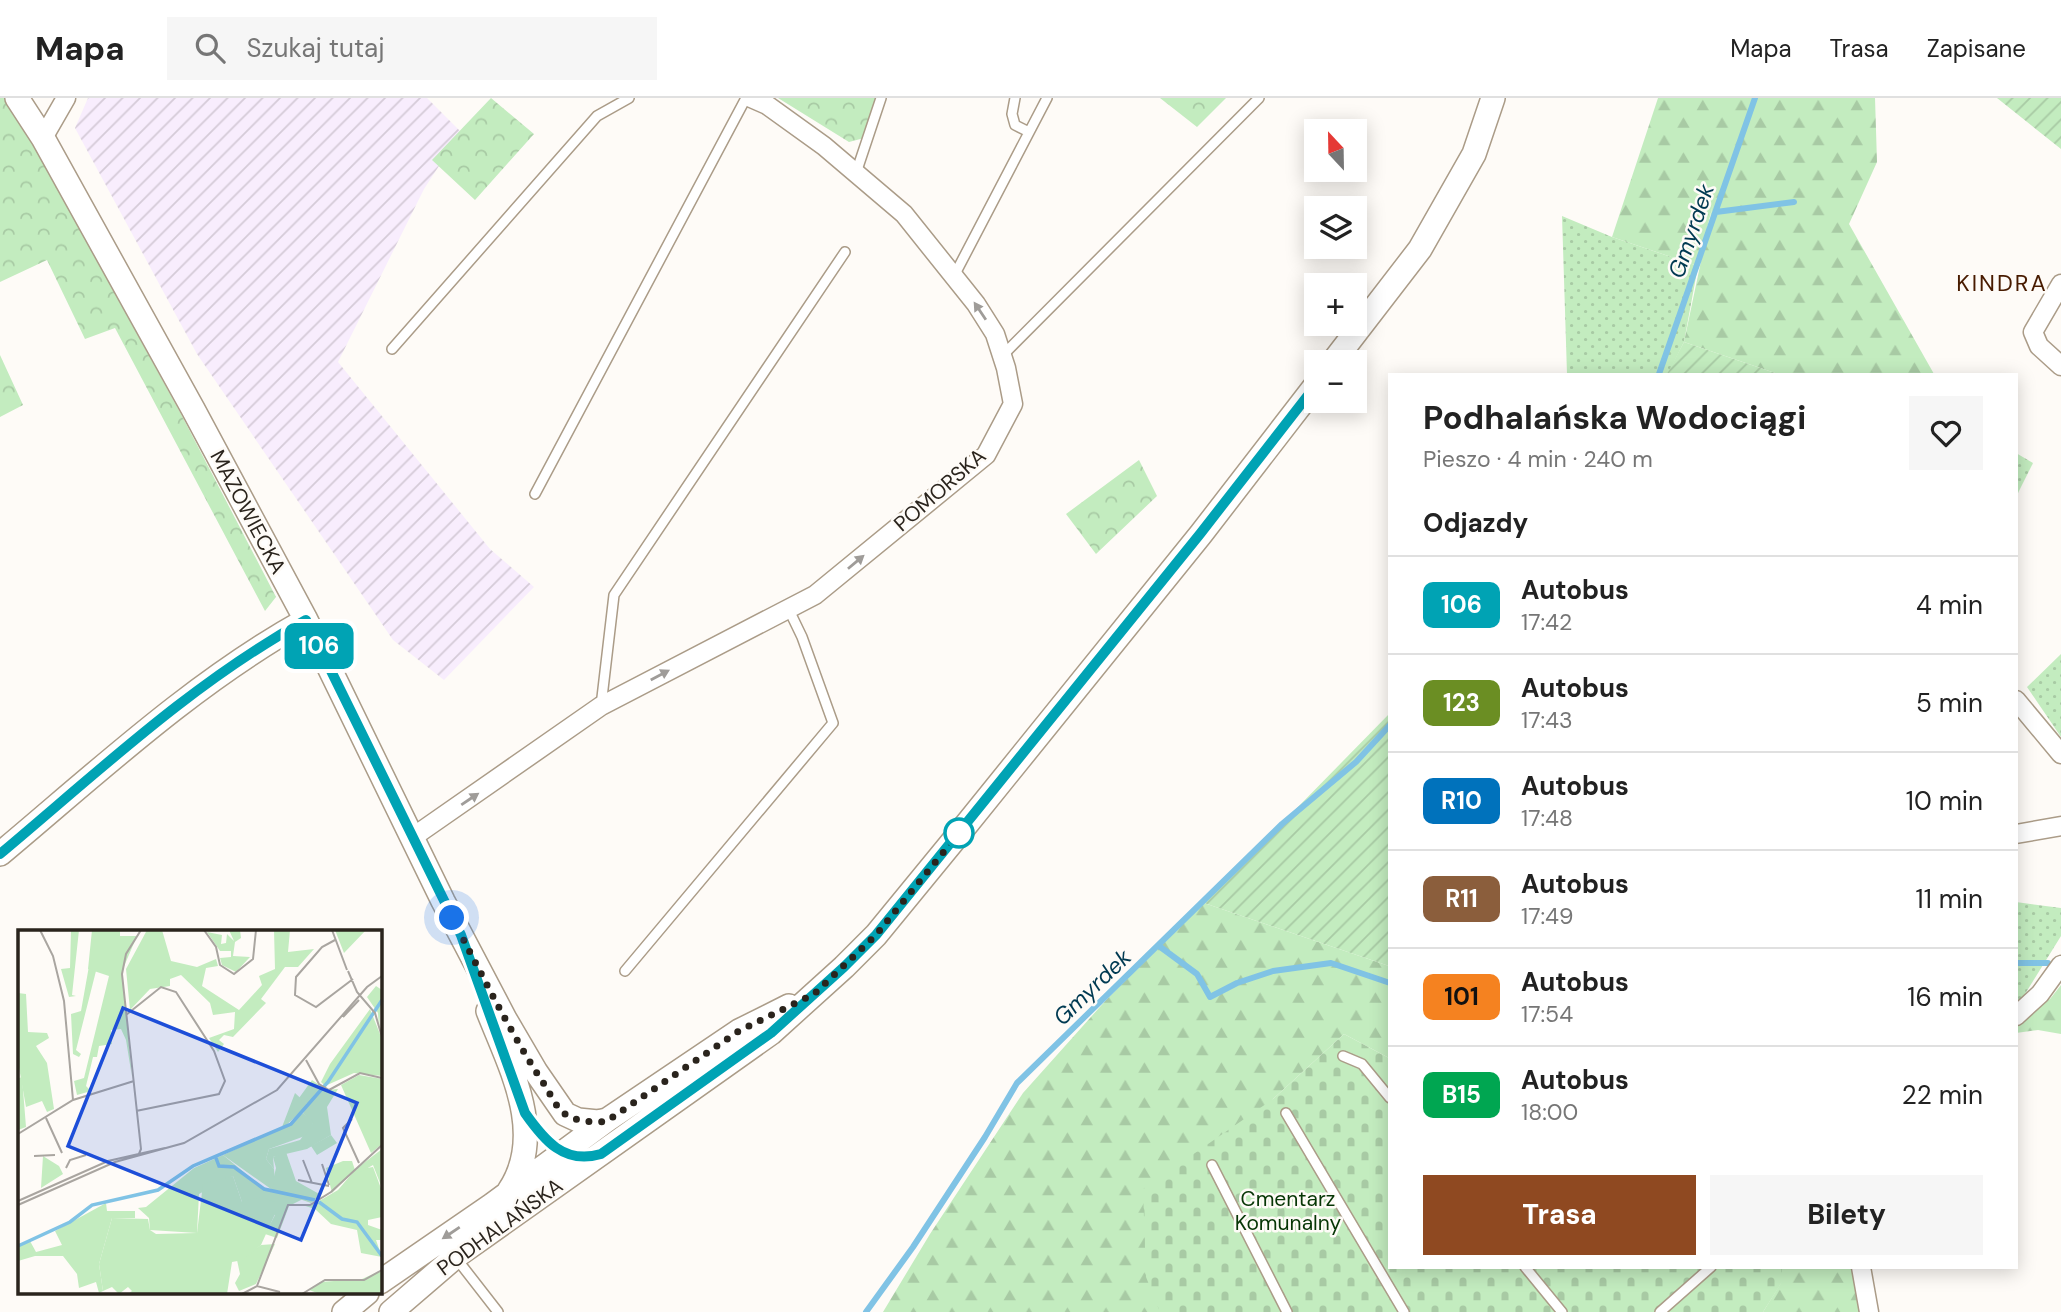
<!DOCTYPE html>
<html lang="pl">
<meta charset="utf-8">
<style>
body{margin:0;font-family:"DM Sans",sans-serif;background:#f6f6f6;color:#222;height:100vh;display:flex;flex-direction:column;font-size:26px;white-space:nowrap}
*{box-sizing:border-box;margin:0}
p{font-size:23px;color:#767676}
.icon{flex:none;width:38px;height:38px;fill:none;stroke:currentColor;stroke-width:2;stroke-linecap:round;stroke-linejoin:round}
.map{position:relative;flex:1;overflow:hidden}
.details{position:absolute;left:1388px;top:275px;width:630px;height:896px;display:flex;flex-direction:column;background:#fff;border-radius:0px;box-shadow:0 4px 18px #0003}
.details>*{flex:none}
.badge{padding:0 14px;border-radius:10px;font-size:24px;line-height:46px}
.needle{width:46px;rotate:338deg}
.tools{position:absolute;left:1304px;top:21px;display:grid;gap:14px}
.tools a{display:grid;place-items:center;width:63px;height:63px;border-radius:0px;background:#fff;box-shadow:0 4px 18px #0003;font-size:35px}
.you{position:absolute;width:35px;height:35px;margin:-18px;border:5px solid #fff;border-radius:50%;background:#1a73e8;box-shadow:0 0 0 10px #1a73e833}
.map>.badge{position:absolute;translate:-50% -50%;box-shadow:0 0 0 4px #fff}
h2{padding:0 35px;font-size:26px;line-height:63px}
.round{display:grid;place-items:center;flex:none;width:74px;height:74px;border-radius:0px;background:#f6f6f6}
.summary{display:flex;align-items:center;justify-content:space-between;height:119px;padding:0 35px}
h1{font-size:33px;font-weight:700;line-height:52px}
.action{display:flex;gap:14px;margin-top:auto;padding:14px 35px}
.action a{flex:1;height:80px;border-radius:0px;background:#8f4921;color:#fff;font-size:28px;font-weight:700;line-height:80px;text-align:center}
.action a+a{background:#f6f6f6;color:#222}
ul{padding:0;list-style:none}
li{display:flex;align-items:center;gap:21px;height:98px;padding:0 35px;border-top:2px solid #e0e0e0}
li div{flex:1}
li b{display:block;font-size:26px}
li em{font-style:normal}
li .badge{min-width:77px;font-weight:700;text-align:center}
header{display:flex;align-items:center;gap:42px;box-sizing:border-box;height:98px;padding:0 35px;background:#fff;border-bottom:2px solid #e0e0e0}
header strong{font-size:33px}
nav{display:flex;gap:38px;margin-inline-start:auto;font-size:24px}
.search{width:490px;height:63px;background:#f6f6f6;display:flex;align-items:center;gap:18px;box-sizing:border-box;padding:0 24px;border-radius:0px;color:#767676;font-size:26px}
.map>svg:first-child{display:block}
.industrial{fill:url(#industrial-furrows)}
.grass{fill:url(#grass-dots)}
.forest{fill:url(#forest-firs)}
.cemetery{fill:url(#cemetery-stones)}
.park{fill:url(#park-crowns)}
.garden{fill:url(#garden-furrows)}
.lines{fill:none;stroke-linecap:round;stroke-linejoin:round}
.stream{stroke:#80c3e5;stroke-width:6}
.service-casing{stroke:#ab9c88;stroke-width:12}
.minor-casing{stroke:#ab9c88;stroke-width:21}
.tertiary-casing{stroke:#ab9c88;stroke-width:26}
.service{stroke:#fff;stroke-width:9}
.minor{stroke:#fff;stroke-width:18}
.tertiary{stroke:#fff;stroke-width:23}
.oneway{fill:#9f9c99}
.line-casing{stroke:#fff;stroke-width:16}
.line{stroke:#00a3b4;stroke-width:10}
.walk{stroke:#2a241d;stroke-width:7;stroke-dasharray:0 12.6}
.stop-dot{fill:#fff;stroke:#00a3b4;stroke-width:3.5}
.labels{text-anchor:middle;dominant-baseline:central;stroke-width:5;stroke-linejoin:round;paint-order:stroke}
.street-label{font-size:21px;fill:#2a241d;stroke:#fefbf7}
.park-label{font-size:21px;fill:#063605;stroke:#fefbf7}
.water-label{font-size:23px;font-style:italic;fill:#003a52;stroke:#fefbf7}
.neighbourhood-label{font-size:23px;letter-spacing:2px;fill:#481b00;stroke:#fefbf7}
.inset-river{fill:none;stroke:#80c3e5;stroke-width:3.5}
.inset-road{fill:none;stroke:#a9a5a0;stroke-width:2}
.view{fill:#1d4ed8;fill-opacity:0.15;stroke:#1d4ed8;stroke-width:3.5}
.inset-edge{fill:none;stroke:#2a241d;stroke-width:3.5}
</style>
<header>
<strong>Mapa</strong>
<div class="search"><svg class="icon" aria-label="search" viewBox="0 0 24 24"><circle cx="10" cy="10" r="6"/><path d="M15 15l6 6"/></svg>Szukaj tutaj</div>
<nav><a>Mapa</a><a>Trasa</a><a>Zapisane</a></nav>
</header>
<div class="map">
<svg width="2061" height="1214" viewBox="0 0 2061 1214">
<defs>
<pattern id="industrial-furrows" width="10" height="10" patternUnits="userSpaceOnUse" patternTransform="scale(1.75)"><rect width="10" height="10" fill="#f8edfd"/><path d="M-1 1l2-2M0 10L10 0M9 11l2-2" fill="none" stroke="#d5cbd8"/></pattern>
<pattern id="grass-dots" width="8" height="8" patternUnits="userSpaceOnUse" patternTransform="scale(1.75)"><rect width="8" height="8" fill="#c3ecbf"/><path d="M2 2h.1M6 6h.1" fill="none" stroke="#a8caa4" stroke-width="1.8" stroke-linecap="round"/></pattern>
<pattern id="forest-firs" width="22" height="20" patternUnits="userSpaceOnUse" patternTransform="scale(1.75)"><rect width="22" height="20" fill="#c3ecbf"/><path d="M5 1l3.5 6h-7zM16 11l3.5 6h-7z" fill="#a8caa4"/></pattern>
<pattern id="cemetery-stones" width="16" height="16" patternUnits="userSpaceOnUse" patternTransform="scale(1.75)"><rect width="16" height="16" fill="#c3ecbf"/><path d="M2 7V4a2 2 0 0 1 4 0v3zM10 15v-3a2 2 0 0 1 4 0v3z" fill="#a8caa4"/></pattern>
<pattern id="park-crowns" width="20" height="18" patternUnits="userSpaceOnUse" patternTransform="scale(1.75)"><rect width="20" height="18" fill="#c3ecbf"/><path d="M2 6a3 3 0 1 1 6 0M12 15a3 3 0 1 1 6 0" fill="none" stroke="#a8caa4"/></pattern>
<pattern id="garden-furrows" width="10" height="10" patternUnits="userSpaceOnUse" patternTransform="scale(1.75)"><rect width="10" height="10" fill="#c3ecbf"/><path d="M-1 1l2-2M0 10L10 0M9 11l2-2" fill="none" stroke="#a8caa4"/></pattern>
</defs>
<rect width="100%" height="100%" fill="#fefbf7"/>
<path class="industrial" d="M88 0H427L461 34 424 91 338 264 490 451 534 489 444 582 393 542 197 256 75 30Z"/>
<path class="grass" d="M1562 118 1612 139 1698 168 1684 244 1668 276H1567Z
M2016 355 2033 365 2016 399Z
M2061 556V639L2027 589Z
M2016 804 2061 810V838L2020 904 2016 905Z"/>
<path class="forest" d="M1658 0H1875L1877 64 1849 126 1934 276H1778L1684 244 1713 106 1698 168 1612 139Z
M1204 805 1389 868V960L1344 936 1273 1001 1161 1214H883L930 1136 1023 995 1107 901Z
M2061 887V936L2038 932 2016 935V919L2050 901Z
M1782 1169H1869L1873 1214H1763L1781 1185Z"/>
<path class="cemetery" d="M1344 936 1389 960 1390 1169H1782V1184L1763 1214H1160L1146 1179 1143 1091 1273 1001Z"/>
<path class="park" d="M0 0H17L43 40 44 66 181 316 276 499 265 513 115 230 85 241 47 162 0 184Z
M491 0 534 36 475 102 432 62Z
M778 0H879L868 39 849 44Z
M1160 0H1226L1197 29Z
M0 257 23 307 0 319Z
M1139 362 1157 398 1096 456 1066 416Z"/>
<path class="garden" d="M1997 0H2061V51Z
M1684 244 1778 276H1667Z
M1389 616V868L1204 805Z"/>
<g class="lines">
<path class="stream" d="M1716 114 1794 104
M1659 276 1755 0
M1159 848 1197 876 1210 899 1237 885 1273 873 1331 865 1390 885
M2016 865H2048
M866 1214 913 1149 985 1039 1017 985 1282 726 1356 664 1390 627"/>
<g class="service-casing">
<path id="service" d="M1015 0 1012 16 1015 27 1029 34
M856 75 881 0
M954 178 1047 0
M392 251 597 18 629 0
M1002 258 1259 0
M535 396 746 0
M601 608 614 497 845 154
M625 873 833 625 802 539 789 512
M1343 958 1362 966 1390 1000
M1286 1015 1404 1214
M1212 1067 1287 1214
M456 1160 498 1214
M1525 1169 1562 1214
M1660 1214 1711 1169"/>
</g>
<g class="minor-casing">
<path id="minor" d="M43 40 66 0
M2061 186 2033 234 2039 248 2061 268
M2016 602 2061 656
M2016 736 2061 728
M413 739 601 608 815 497 986 357 1013 306 1006 270 995 236 976 206 904 116 824 48 767 7 751 0
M2016 918 2040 896 2061 867
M1861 1169 1869 1214"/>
</g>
<g class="tertiary-casing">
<path id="tertiary" d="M17 0 43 40 193 311 306 522 443 803 505 921 536 974 565 1016 578 1022 598 1024 607 1022
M1333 264 1420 151 1474 56 1493 0
M0 756C98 674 193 585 306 522
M488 913C510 969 547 1036 509 1093
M380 1184 492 1107 607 1022 739 933 789 908
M344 1214 367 1195
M391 1214 455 1159 771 935 844 869 876 837 958 737 1201 436 1316 287"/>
</g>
<use href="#service" class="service"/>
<use href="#minor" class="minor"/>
<use href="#tertiary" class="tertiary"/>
</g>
<defs><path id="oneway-solid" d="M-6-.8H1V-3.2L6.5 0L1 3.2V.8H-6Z" transform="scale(1.75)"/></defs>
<g class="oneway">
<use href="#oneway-solid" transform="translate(980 213) rotate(-124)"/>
<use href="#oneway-solid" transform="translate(856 464) rotate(-40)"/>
<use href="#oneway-solid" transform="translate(660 577) rotate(-28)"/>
<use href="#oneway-solid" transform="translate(470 701) rotate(-34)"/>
<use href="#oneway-solid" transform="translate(451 1135) rotate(146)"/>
</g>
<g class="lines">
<g class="line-casing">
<path id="line" d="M0 756C98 674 193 584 306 522L461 837 525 1015C544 1042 564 1067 601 1056L771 935 844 869 876 837 1200 436 1316 287"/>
</g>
<use href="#line" class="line"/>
<path class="walk" d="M452 820C482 876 509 933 544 986 550 995 556 1010 565 1016 576 1024 595 1025 607 1023L739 933 814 896 876 837 959 735"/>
</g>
<circle class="stop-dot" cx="959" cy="735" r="14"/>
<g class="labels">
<g class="street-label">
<text transform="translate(940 392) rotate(-41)">POMORSKA</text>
<text transform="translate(248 414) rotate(62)">MAZOWIECKA</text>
<text transform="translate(500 1129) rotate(-36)">PODHALAŃSKA</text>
</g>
<g class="park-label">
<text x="1288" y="1101">Cmentarz<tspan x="1288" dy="24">Komunalny</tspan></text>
</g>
<g class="water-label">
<text transform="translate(1691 133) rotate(-71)">Gmyrdek</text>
<text transform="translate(1092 889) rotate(-44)">Gmyrdek</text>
</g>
<g class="neighbourhood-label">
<text x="2002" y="185">KINDRA</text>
</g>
</g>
<g transform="translate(18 832)">
<rect width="364" height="364" fill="#fefbf7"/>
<path d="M53 0H61L54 65 58 66 51 67 43 39 52 38ZM211 0H222L223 8 217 12 215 26 232 27 218 42 204 35 202 28 213 27V21H202L189 2 204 5 203 14 208 13 209 4 216 11ZM317 0H348L326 23ZM71 36 78 41 58 120 63 124 61 127 55 124 53 84 63 81ZM4 147 8 197 0 200 1 148ZM277 163 290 175 264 199V197ZM313 205 319 213 299 225 293 216ZM268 222 278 251 303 265 293 273 253 259 258 238 255 227ZM25 226 41 236 45 244 23 258ZM325 231H334L337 240 314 263 308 238ZM364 340V364H302L291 360 302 352 344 349Z" fill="#c3ecbf"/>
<path d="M358 56 364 60 361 99 360 83 349 67ZM0 63 8 64 10 102 29 103 31 108 18 116 29 133 36 179 29 182 24 171 8 177 0 132ZM352 79 364 109V146L336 143 307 156 303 152 312 134ZM294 150 309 160 320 159 309 177 313 205 289 219 255 227 256 239 248 229 251 219 282 210 295 193 285 183 290 175 281 168ZM205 225 244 257 287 268 271 276 259 308 247 304 257 285 224 272 215 246 181 264 179 303 132 300 131 288 120 278 128 277 176 238ZM355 237 364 261V287L350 290V295L364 300V310H358L364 327 343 323 339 300 313 294 297 279 281 274H296L320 260 337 240ZM88 273 89 281H117V288H94L81 334 85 361 81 363 78 352 61 358 59 344 45 326H17L0 331V314L12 311 18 322 44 315 37 301ZM257 314 238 354 221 361 217 353 222 344 219 330 243 315Z" fill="#c3ecbf"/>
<path d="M215 246 224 272 243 267 257 272V284L243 315 225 330 214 332 209 364H110L114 361 110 357 101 364 94 357 85 361 81 334 94 288 130 289 132 300 138 304 179 303 185 254Z" fill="#c3ecbf"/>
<path d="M74 0H102V6H119L104 41 114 147 108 110 103 99 93 100 94 114 81 116 79 127H75L68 156 73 161 59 165 56 151 66 148 91 46 70 39ZM129 0H144L153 31 179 37 198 29 200 36 188 38 184 56 221 80 244 55 241 46 257 39 256 0H272L270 22 296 19 280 37H267L243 69 248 73 215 107 206 105 201 110 206 114 200 122 191 108 216 99 217 82 195 85 192 73 163 45 152 49V56L132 59 112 80 108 39Z" fill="#c3ecbf"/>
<path d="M341 145 364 149V214L353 223 323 155ZM285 183 296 192 287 206 251 219 248 229 256 239 257 252 253 259 205 225 271 195ZM364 219V258L355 235 343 242 338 239Z" fill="#c3ecbf"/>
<path class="inset-river" d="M198 228 201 236 216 237 246 259 297 270M301 272 324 289 339 292 364 326M0 316 52 292 74 275 140 260 175 236 273 194 310 152 364 70"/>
<path class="inset-road" d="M22 0 35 26 46 71 55 170M186 0 198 17 202 35 216 44 235 29 238 0M314 0 329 40M317 10 304 17 278 47 277 65 298 77 335 49M330 41 339 62 357 83 364 107M108 85 143 57 158 62 196 121 207 151 201 164 118 181M325 87 341 70M288 130 301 154 311 160 342 143 364 148M28 188 44 223M334 189 325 198 341 233M0 204 55 170 116 151M16 226 37 225M120 226 123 219 104 44 108 24 123 0M285 230 294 253M304 234 311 255M48 238 52 230 68 225M280 250 311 256M0 271 90 231 147 218M0 275 97 232 166 213 259 160 349 57 364 46M239 356 270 275H292L313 262 364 215M224 364 239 356 262 362M284 364 307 350H346L364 340"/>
<path class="view" d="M105 78 339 173 283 310 50 216Z"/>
<rect width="364" height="364" class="inset-edge"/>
</g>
</svg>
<div class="tools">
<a><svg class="needle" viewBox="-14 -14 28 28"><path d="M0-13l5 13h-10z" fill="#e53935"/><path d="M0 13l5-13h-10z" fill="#767676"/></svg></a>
<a><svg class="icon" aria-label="layers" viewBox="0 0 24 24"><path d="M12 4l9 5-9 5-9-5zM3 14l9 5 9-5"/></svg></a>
<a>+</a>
<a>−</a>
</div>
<div class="you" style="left:452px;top:820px"></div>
<b class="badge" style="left:319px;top:548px;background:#00a3b4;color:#fff">106</b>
<section class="details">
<div class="summary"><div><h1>Podhalańska Wodociągi</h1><p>Pieszo · 4 min · 240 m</p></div><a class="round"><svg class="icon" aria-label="heart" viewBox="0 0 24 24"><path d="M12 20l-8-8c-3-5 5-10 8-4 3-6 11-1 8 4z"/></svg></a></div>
<h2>Odjazdy</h2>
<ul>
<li><span class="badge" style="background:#00a3b4;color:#fff">106</span><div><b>Autobus</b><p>17:42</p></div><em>4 min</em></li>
<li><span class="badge" style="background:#6b8e23;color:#fff">123</span><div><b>Autobus</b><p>17:43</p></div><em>5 min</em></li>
<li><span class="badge" style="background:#0072bc;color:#fff">R10</span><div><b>Autobus</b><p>17:48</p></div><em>10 min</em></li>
<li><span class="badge" style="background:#8b5e3c;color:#fff">R11</span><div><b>Autobus</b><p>17:49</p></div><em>11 min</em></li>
<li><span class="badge" style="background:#f58220;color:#111">101</span><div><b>Autobus</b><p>17:54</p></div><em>16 min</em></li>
<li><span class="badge" style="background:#00a651;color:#fff">B15</span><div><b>Autobus</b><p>18:00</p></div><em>22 min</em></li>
</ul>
<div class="action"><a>Trasa</a><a>Bilety</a></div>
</section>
</div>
